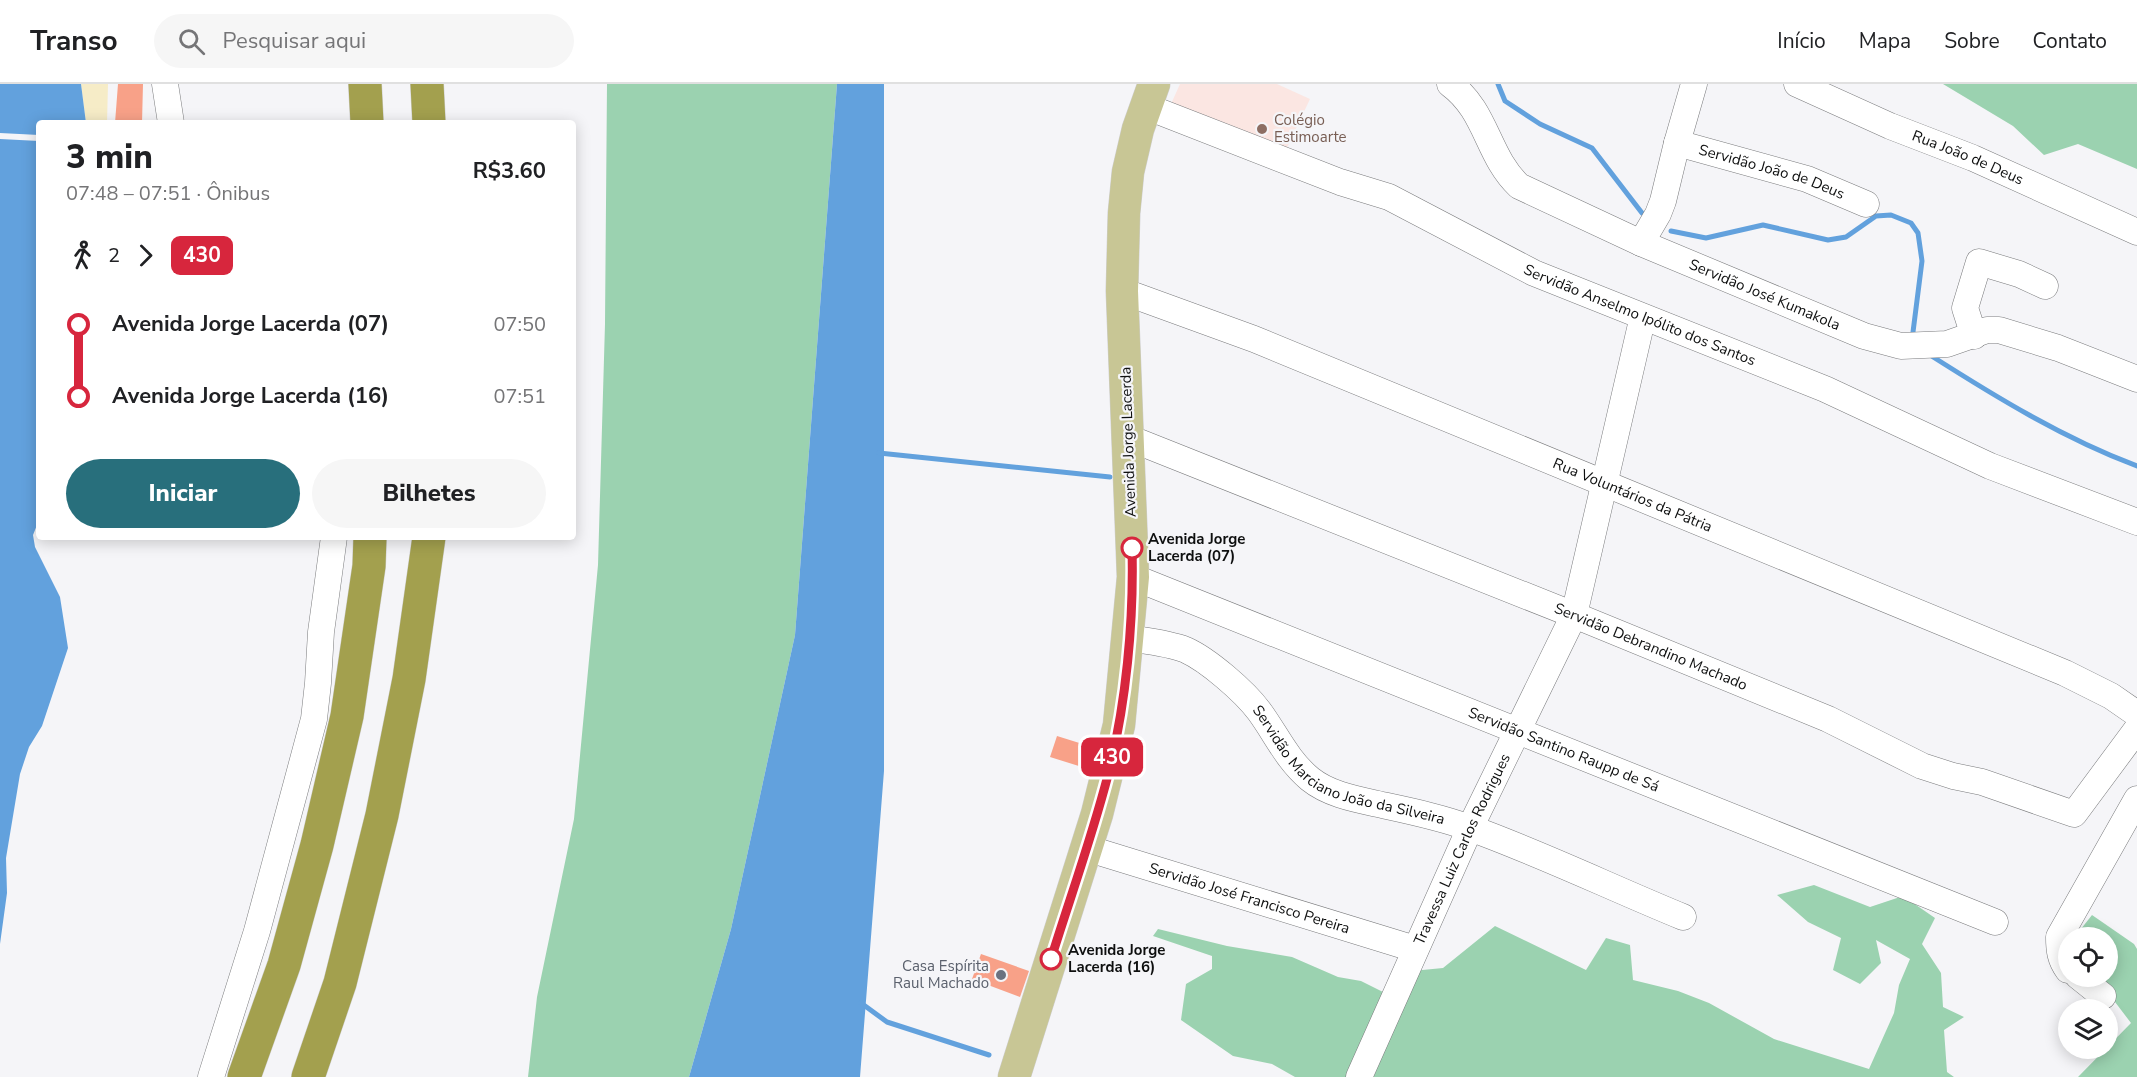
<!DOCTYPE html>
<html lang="pt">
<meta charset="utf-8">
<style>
body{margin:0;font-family:"Nunito Sans",sans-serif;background:#f6f6f6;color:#202124;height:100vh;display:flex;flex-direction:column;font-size:22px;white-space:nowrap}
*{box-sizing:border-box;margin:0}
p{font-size:20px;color:#757577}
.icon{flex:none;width:33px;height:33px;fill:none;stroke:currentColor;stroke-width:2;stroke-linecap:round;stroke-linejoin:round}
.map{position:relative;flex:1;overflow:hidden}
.side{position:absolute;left:36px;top:36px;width:540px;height:420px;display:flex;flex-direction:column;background:#fff;border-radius:6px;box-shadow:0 3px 15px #0003}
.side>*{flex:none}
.badge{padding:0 12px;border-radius:9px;font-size:21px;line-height:39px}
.controls{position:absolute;left:2058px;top:843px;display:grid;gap:12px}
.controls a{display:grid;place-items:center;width:60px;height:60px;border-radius:50%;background:#fff;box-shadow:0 3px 15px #0003;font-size:30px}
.map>.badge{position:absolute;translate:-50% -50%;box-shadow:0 0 0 3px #fff}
.legs{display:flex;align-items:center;gap:9px;height:66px;padding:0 30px;font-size:20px}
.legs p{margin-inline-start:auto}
.headline{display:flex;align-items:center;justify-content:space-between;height:102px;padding:0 30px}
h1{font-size:33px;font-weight:800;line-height:45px}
.button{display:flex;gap:12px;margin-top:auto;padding:12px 30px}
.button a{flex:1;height:69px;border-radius:36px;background:#286f7c;color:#fff;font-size:24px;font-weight:800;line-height:69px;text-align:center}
.button a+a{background:#f6f6f6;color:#202124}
ul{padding:0 30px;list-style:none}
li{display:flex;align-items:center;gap:21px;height:72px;font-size:22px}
li i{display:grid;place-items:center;width:9px;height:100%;margin:0 8px;background:currentColor}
li i::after{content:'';width:15px;height:15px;margin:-8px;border:4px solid;border-radius:50%;background:#fff}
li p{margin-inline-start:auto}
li:first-child i{background:linear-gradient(#0000 50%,currentColor 0)}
li:last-child i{background:linear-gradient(currentColor 50%,#0000 0)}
header{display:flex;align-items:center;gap:36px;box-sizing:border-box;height:84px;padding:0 30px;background:#fff;border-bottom:2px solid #e0e0e0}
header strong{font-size:28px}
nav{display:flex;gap:33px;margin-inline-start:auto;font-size:21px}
.search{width:420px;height:54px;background:#f6f6f6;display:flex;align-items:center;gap:15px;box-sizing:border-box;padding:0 21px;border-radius:33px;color:#757577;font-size:22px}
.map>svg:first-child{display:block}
.education{fill:#fbe6e2}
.green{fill:#9bd2b0}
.sand{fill:#f6ecc7}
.water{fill:#62a1dd}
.pier{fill:#f5f5f8}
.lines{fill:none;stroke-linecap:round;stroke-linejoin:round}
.stream{stroke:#62a1dd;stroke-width:5}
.building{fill:#f8a188}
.minor-casing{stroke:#7a7b7d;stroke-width:27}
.major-casing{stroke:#cfcfcf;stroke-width:33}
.highway-casing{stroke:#cfcfcf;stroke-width:34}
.minor{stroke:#fff;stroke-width:26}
.major{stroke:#c8c695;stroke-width:32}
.highway{stroke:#a3a04e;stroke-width:33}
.line-1-casing{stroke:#fff;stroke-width:14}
.line-1{stroke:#d7263d;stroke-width:9}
.education-dot{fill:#8d6e63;stroke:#f5f5f8;stroke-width:2}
.stop-1-dot{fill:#fff;stroke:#d7263d;stroke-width:3}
.worship-dot{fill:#6b7280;stroke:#f5f5f8;stroke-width:2}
.labels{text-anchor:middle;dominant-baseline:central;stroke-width:4.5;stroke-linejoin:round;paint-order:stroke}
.education-label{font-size:15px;fill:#785e54;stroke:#f5f5f8;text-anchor:start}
.street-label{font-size:15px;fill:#0e0f0f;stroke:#f5f5f8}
.stop-label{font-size:15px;font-weight:bold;fill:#0e0f0f;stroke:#f5f5f8;text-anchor:start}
.worship-label{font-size:15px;fill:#5b616d;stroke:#f5f5f8;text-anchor:end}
</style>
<header>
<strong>Transo</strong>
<div class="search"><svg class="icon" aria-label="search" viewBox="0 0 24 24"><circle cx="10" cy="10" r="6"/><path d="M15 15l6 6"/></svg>Pesquisar aqui</div>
<nav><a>Início</a><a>Mapa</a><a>Sobre</a><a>Contato</a></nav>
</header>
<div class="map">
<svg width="2137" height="993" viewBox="0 0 2137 993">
<rect width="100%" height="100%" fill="#f5f5f8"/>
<path class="education" d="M1180 0H1277L1310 15 1284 70 1171 20Z"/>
<path class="green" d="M607 0H837L795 551 731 845 689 993H528L537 913 574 735 598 481 605 240Z
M1943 0H2137V85L2078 60 2044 71 2013 42Z
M1814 801 1870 823 1903 812 1935 834 1922 860 1941 889 1943 923 1964 933 1944 946 1947 988 1954 993H1295L1272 980 1233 972 1181 936 1186 900 1212 885V872L1153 852 1158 845 1227 862 1292 873 1338 893 1361 897 1383 908 1412 887 1443 884 1495 842 1586 886 1606 854 1630 861 1633 896 1678 907 1709 919 1774 955 1869 985 1894 929 1899 901 1910 875 1876 856 1881 879 1860 900 1833 886 1841 854 1808 838 1777 811Z
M2092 831 2134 860 2137 865V993H2078L2131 939 2096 893 2108 892V854L2078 853 2077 850Z"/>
<path class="sand" d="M81 0H108L107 39H86Z"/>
<path class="water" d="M0 0H81L86 39H39V436L33 451 35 463 60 513 68 564 42 642 29 663 20 690 6 774 7 809 0 860Z
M837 0H884V687L860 993H689L731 845 795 551Z"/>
<path class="pier" d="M0 49 39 51V57L0 55Z"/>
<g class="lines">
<path class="stream" d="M1498 0 1505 17 1540 40 1592 64 1642 129
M1671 147 1706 154 1763 141 1828 156 1846 153 1876 132 1891 131 1911 139 1918 149 1922 177 1913 248
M1930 271C1996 313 2063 354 2137 382
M879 369 1110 393
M861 919 887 938 989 971"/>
</g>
<path class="building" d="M118 0H143L142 39H115Z
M1057 652 1089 662 1082 683 1050 673Z
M981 870 1029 887 1020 913 972 895Z"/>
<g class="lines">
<g class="minor-casing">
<g id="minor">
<path d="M165 0 171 39"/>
<path id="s1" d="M1450 0C1487 27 1487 72 1519 102L1641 159 1864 252 1901 262 1947 260 1987 246H1999L2058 264 2137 295"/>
<path id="s2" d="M1797 0 1890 42 1973 74 2137 148"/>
<path id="s3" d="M1145 22 1340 98 1389 113 1534 189 1825 305 1990 382 2137 438"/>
<path id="s4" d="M1677 59 1807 95 1866 120"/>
<path d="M1641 159 1658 130 1663 117 1677 59 1694 0"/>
<path id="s5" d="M1122 207 1254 255 2065 589 2111 612 2137 630"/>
<path d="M1974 252 1965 224 1979 178 2019 190 2045 202"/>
<path id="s6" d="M1129 354 1574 531 1828 635 1922 682 1953 692 1982 698 2074 730 2137 645"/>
<path id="s7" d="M1133 493 1995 838"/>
<path id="s8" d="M1128 554C1147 557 1168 559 1186 566 1208 576 1244 607 1259 627 1276 650 1287 676 1310 695 1331 712 1361 716 1387 722 1415 728 1443 734 1470 744 1542 770 1612 804 1683 833"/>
<path id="s9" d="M1086 764 1415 865"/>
<path d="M2068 886C2060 875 2059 866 2059 853L2137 715"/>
<path d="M2078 892 2103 912"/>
<path d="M211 993 257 847 314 635 318 599 321 548 334 453"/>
<path id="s10" d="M1359 993 1470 744 1574 531 1640 245"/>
</g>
</g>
<g class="major-casing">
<path id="major" d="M1014 993 1097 730 1119 641 1133 493 1122 207 1124 129 1128 88 1138 45 1154 0"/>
</g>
<g class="highway-casing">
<path id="highway" d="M365 0 367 39
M427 0 429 39
M244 993 284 881 317 761 347 632 369 482 370 453
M308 993 340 899 382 731 409 595 429 453"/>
</g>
<use href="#minor" class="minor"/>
<use href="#major" class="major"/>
<use href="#highway" class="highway"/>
</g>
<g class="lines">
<g class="line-1-casing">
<path id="line-1" d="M1051 875C1070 814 1092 753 1108 691 1126 621 1134 537 1132 464"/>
</g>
<use href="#line-1" class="line-1"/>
</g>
<circle class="education-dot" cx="1262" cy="45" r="6"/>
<g class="stop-1-dot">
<circle cx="1132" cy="464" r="10"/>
<circle cx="1051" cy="875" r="10"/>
</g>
<circle class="worship-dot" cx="1001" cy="891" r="6"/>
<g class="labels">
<g class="education-label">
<text x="1274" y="36">Colégio<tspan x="1274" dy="17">Estimoarte</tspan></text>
</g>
<g class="street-label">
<text stroke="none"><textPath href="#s2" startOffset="186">Rua João de Deus</textPath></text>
<text stroke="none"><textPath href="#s4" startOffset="99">Servidão João de Deus</textPath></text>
<text stroke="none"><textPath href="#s1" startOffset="393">Servidão José Kumakola</textPath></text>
<text stroke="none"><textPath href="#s3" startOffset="538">Servidão Anselmo Ipólito dos Santos</textPath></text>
<text transform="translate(1128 358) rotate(-92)">Avenida Jorge Lacerda</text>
<text stroke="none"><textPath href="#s5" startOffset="550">Rua Voluntários da Pátria</textPath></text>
<text stroke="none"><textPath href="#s6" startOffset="562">Servidão Debrandino Machado</textPath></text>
<text stroke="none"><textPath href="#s7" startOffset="464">Servidão Santino Raupp de Sá</textPath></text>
<text stroke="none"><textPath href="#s8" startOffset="266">Servidão Marciano João da Silveira</textPath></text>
<text stroke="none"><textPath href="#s10" startOffset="250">Travessa Luiz Carlos Rodrigues</textPath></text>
<text stroke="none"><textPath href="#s9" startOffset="171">Servidão José Francisco Pereira</textPath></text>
</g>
<g class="stop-label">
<text x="1148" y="455">Avenida Jorge<tspan x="1148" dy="17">Lacerda (07)</tspan></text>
<text x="1068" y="866">Avenida Jorge<tspan x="1068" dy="17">Lacerda (16)</tspan></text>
</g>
<g class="worship-label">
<text x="989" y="882">Casa Espírita<tspan x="989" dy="17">Raul Machado</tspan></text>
</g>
</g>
</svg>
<div class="controls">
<a><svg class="icon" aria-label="locate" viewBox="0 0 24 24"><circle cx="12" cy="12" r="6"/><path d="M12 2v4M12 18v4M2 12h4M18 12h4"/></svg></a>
<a><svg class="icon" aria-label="layers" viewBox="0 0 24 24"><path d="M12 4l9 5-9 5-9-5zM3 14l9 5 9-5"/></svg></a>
</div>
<b class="badge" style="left:1112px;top:673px;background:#d7263d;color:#fff">430</b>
<section class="side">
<div class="headline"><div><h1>3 min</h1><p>07:48 – 07:51 · Ônibus</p></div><b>R$3.60</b></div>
<div class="legs"><svg class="icon" aria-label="walk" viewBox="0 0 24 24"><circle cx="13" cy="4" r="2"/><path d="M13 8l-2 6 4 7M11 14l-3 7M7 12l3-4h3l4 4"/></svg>2<svg class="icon" aria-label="forward" viewBox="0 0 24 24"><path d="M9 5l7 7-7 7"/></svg><b class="badge" style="background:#d7263d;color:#fff">430</b></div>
<ul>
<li><i style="color:#d7263d"></i><b>Avenida Jorge Lacerda (07)</b><p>07:50</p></li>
<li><i style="color:#d7263d"></i><b>Avenida Jorge Lacerda (16)</b><p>07:51</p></li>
</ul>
<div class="button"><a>Iniciar</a><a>Bilhetes</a></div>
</section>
</div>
